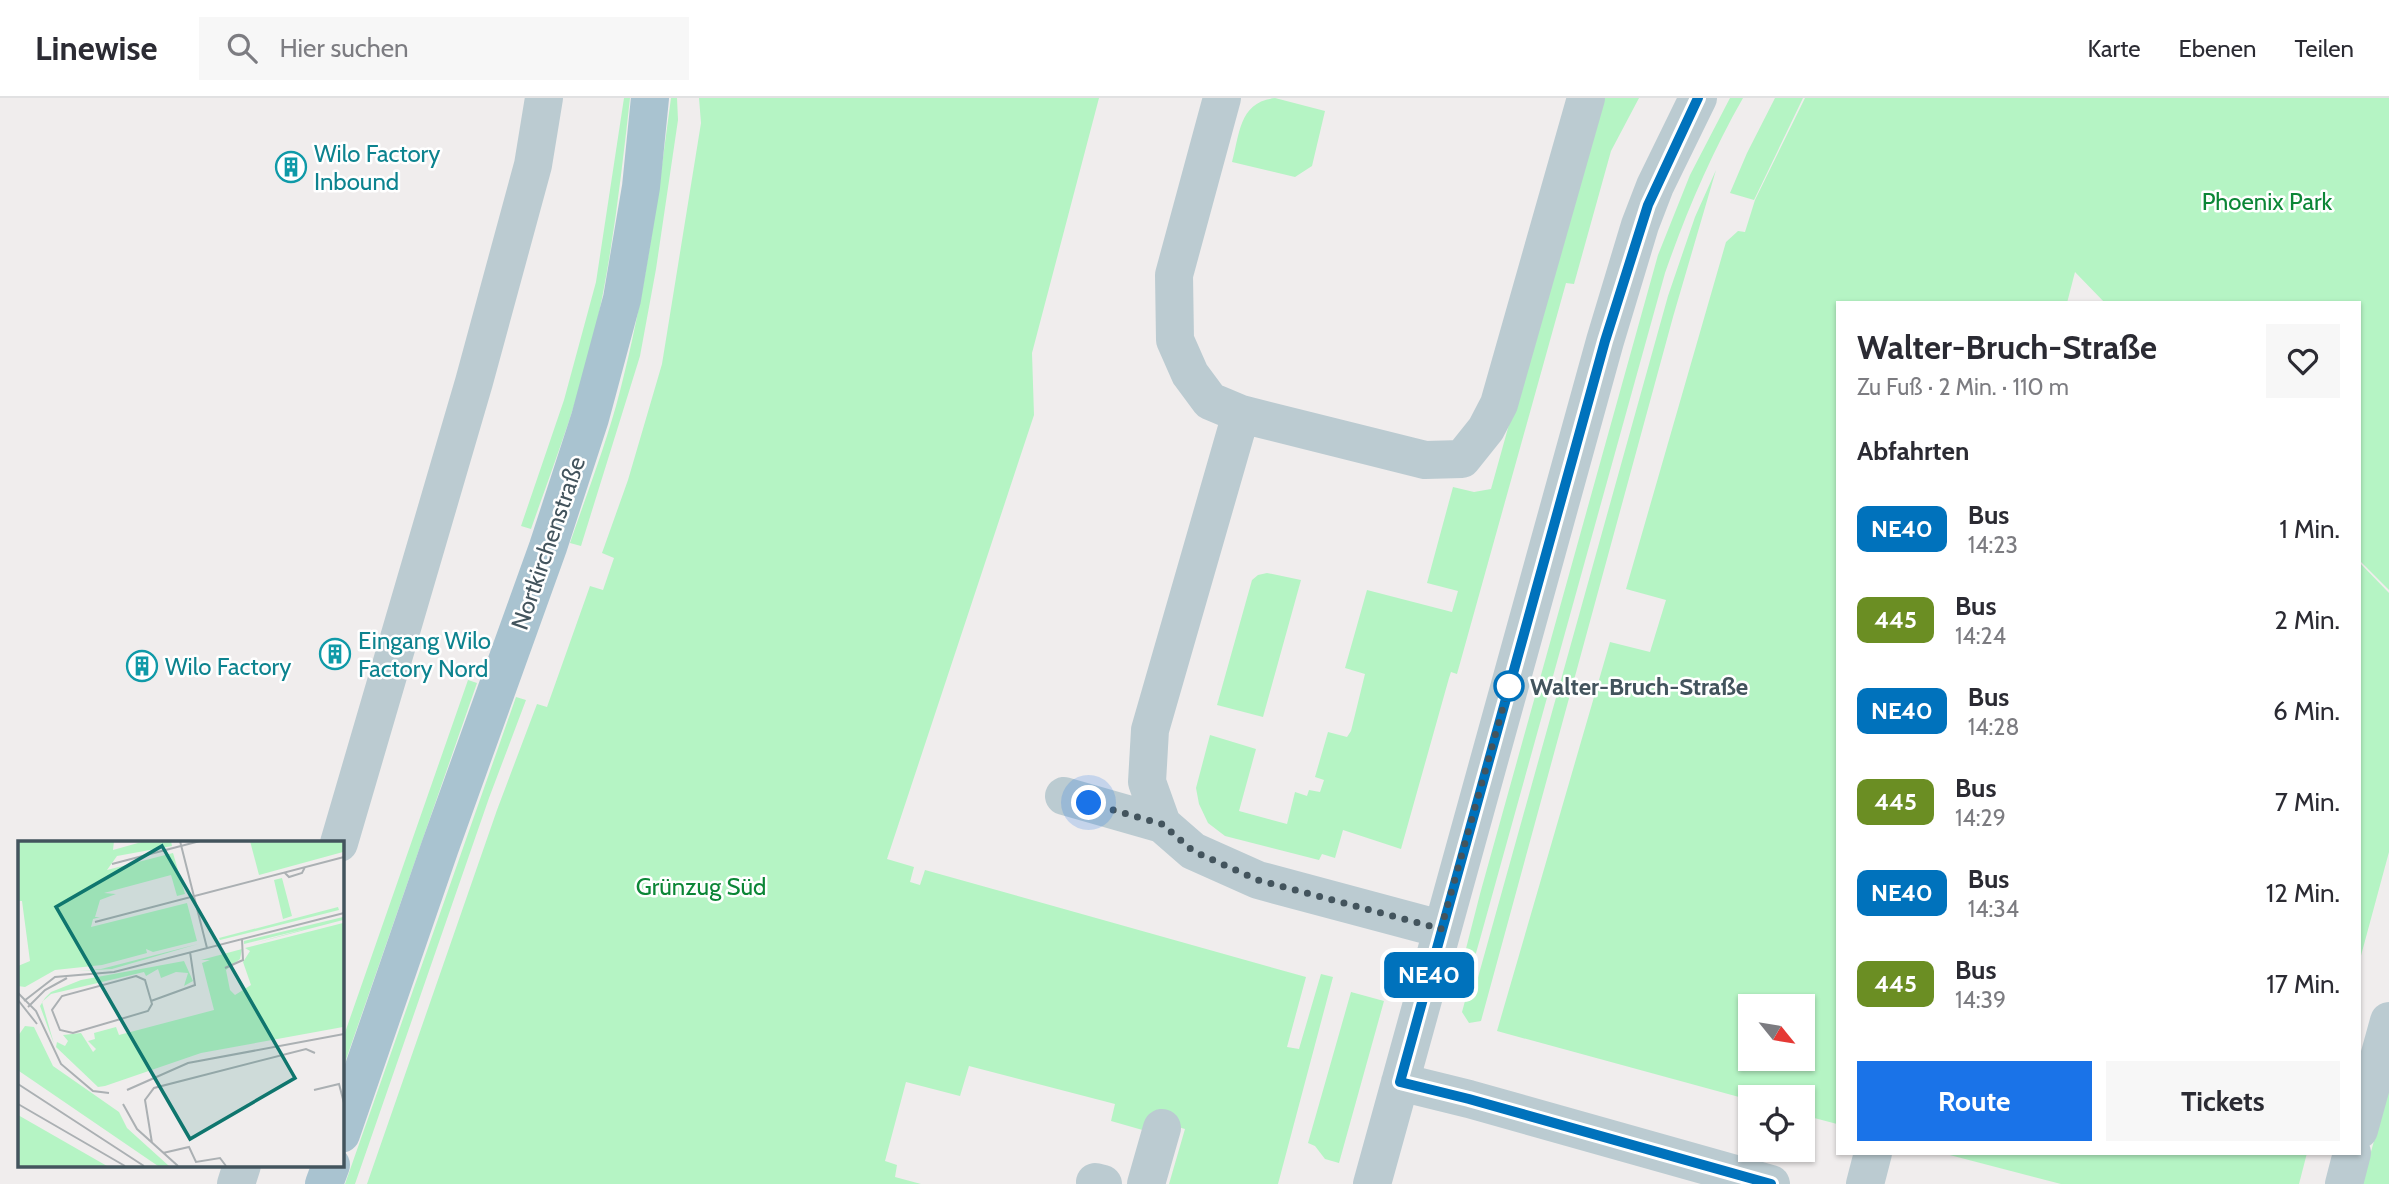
<!DOCTYPE html>
<html lang="de">
<meta charset="utf-8">
<style>
body{margin:0;font-family:Cabin,sans-serif;background:#f7f7f7;color:#2b2b33;height:100vh;display:flex;flex-direction:column;font-size:26px;white-space:nowrap}
*{box-sizing:border-box;margin:0}
p{font-size:23px;color:#7c7c81}
.icon{flex:none;width:38px;height:38px;fill:none;stroke:currentColor;stroke-width:2;stroke-linecap:round;stroke-linejoin:round}
.map{position:relative;flex:1;overflow:hidden}
.sheet{position:absolute;left:1836px;top:203px;width:525px;height:854px;display:flex;flex-direction:column;background:#fff;border-radius:0px;box-shadow:0 2px 5px #0004}
.sheet>*{flex:none}
.badge{padding:0 14px;border-radius:10px;font-size:24px;line-height:46px}
.needle{width:46px;rotate:120deg}
.controls{position:absolute;left:1738px;top:896px;display:grid;gap:14px}
.controls a{display:grid;place-items:center;width:77px;height:77px;border-radius:0px;background:#fff;box-shadow:0 2px 5px #0004;font-size:35px}
.you{position:absolute;width:35px;height:35px;margin:-18px;border:5px solid #fff;border-radius:50%;background:#1a73e8;box-shadow:0 0 0 10px #1a73e833}
.map>.badge{position:absolute;translate:-50% -50%;box-shadow:0 0 0 4px #fff}
h2{padding:0 21px;font-size:26px;line-height:63px}
.round{display:grid;place-items:center;flex:none;width:74px;height:74px;border-radius:0px;background:#f7f7f7}
.overview{display:flex;align-items:center;justify-content:space-between;height:119px;padding:0 21px}
h1{font-size:33px;font-weight:800;line-height:52px}
.cta{display:flex;gap:14px;margin-top:auto;padding:14px 21px}
.cta a{flex:1;height:80px;border-radius:0px;background:#1a73e8;color:#fff;font-size:28px;font-weight:800;line-height:80px;text-align:center}
.cta a+a{background:#f7f7f7;color:#2b2b33}
ul{padding:0;list-style:none}
li{display:flex;align-items:center;gap:21px;height:91px;padding:0 21px}
li div{flex:1}
li b{display:block;font-size:26px}
li em{font-style:normal}
li .badge{min-width:77px;font-weight:700;text-align:center}
header{display:flex;align-items:center;gap:42px;box-sizing:border-box;height:98px;padding:0 35px;background:#fff;border-bottom:2px solid #e1e1e2}
header strong{font-size:33px}
nav{display:flex;gap:38px;margin-inline-start:auto;font-size:24px}
.search{width:490px;height:63px;background:#f7f7f7;display:flex;align-items:center;gap:18px;box-sizing:border-box;padding:0 24px;border-radius:0px;color:#7c7c81;font-size:26px}
.map>svg:first-child{display:block}
.green{fill:#b5f4c4;fill-rule:evenodd}
.lines{fill:none;stroke-linecap:round;stroke-linejoin:round}
.minor{stroke:#bbcbd1;stroke-width:38}
.major{stroke:#a9c3d0;stroke-width:38}
.line-casing{stroke:#fff;stroke-width:16}
.line{stroke:#0072bc;stroke-width:10}
.walk{stroke:#43545d;stroke-width:7;stroke-dasharray:0 12.6}
.stop-dot{fill:#fff;stroke:#0072bc;stroke-width:3.5}
.labels{text-anchor:middle;dominant-baseline:central;stroke-width:5;stroke-linejoin:round;paint-order:stroke}
.culture-label{font-size:24px;fill:#0d838f;stroke:#fff;text-anchor:start}
.park-label{font-size:24px;fill:#0b8636;stroke:#fff}
.street-label{font-size:24px;fill:#43545d;stroke:#fff}
.stop-label{font-size:24px;font-weight:bold;fill:#43545d;stroke:#fff;text-anchor:start}
.inset-road{fill:none;stroke:#abb0b3;stroke-width:2}
.view{fill:#0f766e;fill-opacity:0.15;stroke:#0f766e;stroke-width:3.5}
.inset-edge{fill:none;stroke:#43545d;stroke-width:3.5}
</style>
<header>
<strong>Linewise</strong>
<div class="search"><svg class="icon" aria-label="search" viewBox="0 0 24 24"><circle cx="10" cy="10" r="6"/><path d="M15 15l6 6"/></svg>Hier suchen</div>
<nav><a>Karte</a><a>Ebenen</a><a>Teilen</a></nav>
</header>
<div class="map">
<svg width="2389" height="1086" viewBox="0 0 2389 1086">
<rect width="100%" height="100%" fill="#f0eded"/>
<path class="green" d="M624 0H630C621 80 612 160 594 238 578 304 553 368 531 431L521 428 564 302 596 184Z
M671 0H677L678 22 656 171 640 258 581 448 570 445C587 395 607 344 620 293 645 197 658 98 671 0Z
M699 0H1099L1032 255 1034 317 887 761 914 769 910 784 920 787 925 772 1306 879 1287 949 1299 951 1321 876 1333 879 1278 1086H1169L1185 1031 1150 1021 1146 1033 1111 1023 1115 1006 969 968 960 998 906 984 885 1063 897 1067 895 1079 921 1086H367L497 712 537 606 547 609 590 488 603 492 614 460 602 455 628 382 662 266 701 25Z
M1275 0 1325 13 1312 68 1295 79 1232 64C1240 35 1239 4 1275 0Z
M1600 0H1639L1611 53 1574 186 1566 185 1457 576 1451 574 1449 580 1401 751 1343 732 1335 760 1322 756 1319 762 1225 738 1208 725 1199 706 1196 690 1210 637 1256 651 1239 713 1287 726 1295 694 1307 698 1309 692 1320 694 1324 682 1315 679 1328 634 1347 639 1351 633 1365 576 1345 570 1367 492 1452 514 1458 493 1427 485 1453 389 1474 394 1491 391Z
M1730 0H1743C1711 56 1686 115 1665 175L1480 841 1476 855 1463 874H1460L1480 796 1658 157 1690 77Z
M1775 0H1803L1754 102 1730 95 1747 55Z
M1805 0H2389V492L2359 462V205H2105L2075 174 2067 205H1838L1837 1026 1803 1017 1802 999H1750V1002L1497 933 1610 544 1650 554 1666 502 1626 491 1726 144 1738 133 1745 134 1755 102ZM1750 908H1802V961H1750Z
M1716 72 1673 219 1481 923 1469 925 1462 914 1465 903 1477 883 1668 198 1695 119Z
M2359 464 2389 495V754L2359 865Z
M1267 475 1301 482 1263 619 1217 607 1252 482 1258 477Z
M468 582 477 585 341 976V946Z
M516 599 526 602 489 700 355 1086H345Z
M1351 894 1384 903 1339 1065 1325 1061 1315 1048 1308 1045Z
M2389 989V1086H2362Z
M1942 1055H2307L2299 1086H2061Z"/>
<g class="lines">
<path class="minor" d="M1222 0 1174 177 1175 242 1190 276 1210 303 1241 316 1425 362 1462 361 1486 331 1499 306 1586 0
M1241 316 1150 632 1147 684 1162 726 1193 753 1258 782 1441 831
M1064 698 1162 726
M339 745 474 284 533 67 544 0
M1400 984 1469 1001 1771 1086
M2359 1032 2389 923
M1095 1084 1103 1086
M236 1086 242 1067
M1146 1086 1162 1030
M1372 1086 1605 243 1640 127 1655 88 1698 0
M1865 1086 1873 1055
M2344 1086 2352 1055"/>
<path class="major" d="M341 1036 440 749 548 449 590 320 622 201 641 89 650 0
M324 1086 331 1067"/>
</g>
<g class="lines">
<g class="line-casing">
<path id="line" d="M1698 0 1648 107 1605 243 1400 984 1469 1001 1771 1086"/>
</g>
<use href="#line" class="line"/>
<path class="walk" d="M1089 705 1162 726 1193 753 1258 782 1441 831 1509 588"/>
</g>
<defs>
<g id="building-ring" transform="scale(1.575)"><circle r="9.5" fill="#fff" stroke="#0f9aa8" stroke-width="1.5"/><path d="M-4-6H4V6H1V3H-1V6H-4ZM-2.5-4.3h1.7v1.8h-1.7ZM.8-4.3h1.7v1.8H.8ZM-2.5-1h1.7V.8h-1.7ZM.8-1h1.7V.8H.8Z" fill="#0f9aa8"/></g>
</defs>
<g fill-rule="evenodd">
<use href="#building-ring" x="291" y="69"/>
<use href="#building-ring" x="335" y="556"/>
<use href="#building-ring" x="142" y="568"/>
</g>
<circle class="stop-dot" cx="1509" cy="588" r="14"/>
<g class="labels">
<g class="culture-label">
<text x="314" y="55">Wilo Factory<tspan x="314" dy="28">Inbound</tspan></text>
<text x="358" y="542">Eingang Wilo<tspan x="358" dy="28">Factory Nord</tspan></text>
<text x="165" y="568">Wilo Factory</text>
</g>
<g class="park-label">
<text x="2267" y="103">Phoenix Park</text>
<text x="701" y="788">Grünzug Süd</text>
</g>
<g class="street-label">
<text transform="translate(548 445) rotate(-71)">Nortkirchenstraße</text>
</g>
<g class="stop-label">
<text x="1530" y="588">Walter-Bruch-Straße</text>
</g>
</g>
<g transform="translate(18 743)">
<rect width="326" height="326" fill="#f0eded"/>
<path d="M0 0H96L95 9 127 0H153L154 5 99 15 89 29 155 12 167 53 159 55 153 34 86 52 98 53 82 59 77 76H82L75 78 73 86 169 62 179 100 135 111 128 108 129 112 84 124 37 129 7 146 0 145V125L12 120 4 60H0ZM232 0H325V11L241 34ZM264 37 274 75 265 78 256 39ZM320 66 321 69 202 99 201 97ZM325 76V79L226 105 287 88 226 103V100ZM325 82V186L183 212 87 245 80 246 38 206 39 201 47 205 50 200 45 194 63 192 75 211 78 208 70 200 77 198 76 192 98 186 101 194 196 169 184 122 192 119H183L224 108 222 118 208 129 212 149 217 154 233 144 225 121 232 110 227 107ZM180 103 94 128 60 130 83 128ZM166 120 175 140 166 145 170 132 158 131 143 137 140 128 128 135 126 131 33 153 24 161 36 203 22 165 27 157 33 151 63 139ZM7 185 16 186 35 225 101 271 109 287 151 325H140L1 230 0 195ZM0 274 89 325H0Z" fill="#b5f4c4"/>
<path class="inset-road" d="M162 0 189 107M94 23 182 0M266 31 271 36 284 32 287 26M77 81 326 16M207 127 225 119 224 98M118 135 127 139 134 163 130 170 55 192 42 189 34 169 44 155ZM0 152 18 170 43 223 75 250 91 252M0 159 19 183M6 160 37 136 96 131 326 72M133 160 177 144 172 111M10 166 27 149 49 137M0 243 126 325M109 249 170 222 326 193M296 249 321 243 326 262M0 263 107 325M105 263 119 288 160 325M134 302 127 259 136 247 288 208 297 212M145 312 171 306 178 321 202 317 208 325"/>
<path class="view" d="M144 5 277 237 172 298 38 66Z"/>
<rect width="326" height="326" class="inset-edge"/>
</g>
</svg>
<div class="controls">
<a><svg class="needle" viewBox="-14 -14 28 28"><path d="M0-13l5 13h-10z" fill="#e53935"/><path d="M0 13l5-13h-10z" fill="#7c7c81"/></svg></a>
<a><svg class="icon" aria-label="locate" viewBox="0 0 24 24"><circle cx="12" cy="12" r="6"/><path d="M12 2v4M12 18v4M2 12h4M18 12h4"/></svg></a>
</div>
<div class="you" style="left:1089px;top:705px"></div>
<b class="badge" style="left:1429px;top:877px;background:#0072bc;color:#fff">NE40</b>
<section class="sheet">
<div class="overview"><div><h1>Walter-Bruch-Straße</h1><p>Zu Fuß · 2 Min. · 110 m</p></div><a class="round"><svg class="icon" aria-label="heart" viewBox="0 0 24 24"><path d="M12 20l-8-8c-3-5 5-10 8-4 3-6 11-1 8 4z"/></svg></a></div>
<h2>Abfahrten</h2>
<ul>
<li><span class="badge" style="background:#0072bc;color:#fff">NE40</span><div><b>Bus</b><p>14:23</p></div><em>1 Min.</em></li>
<li><span class="badge" style="background:#6b8e23;color:#fff">445</span><div><b>Bus</b><p>14:24</p></div><em>2 Min.</em></li>
<li><span class="badge" style="background:#0072bc;color:#fff">NE40</span><div><b>Bus</b><p>14:28</p></div><em>6 Min.</em></li>
<li><span class="badge" style="background:#6b8e23;color:#fff">445</span><div><b>Bus</b><p>14:29</p></div><em>7 Min.</em></li>
<li><span class="badge" style="background:#0072bc;color:#fff">NE40</span><div><b>Bus</b><p>14:34</p></div><em>12 Min.</em></li>
<li><span class="badge" style="background:#6b8e23;color:#fff">445</span><div><b>Bus</b><p>14:39</p></div><em>17 Min.</em></li>
</ul>
<div class="cta"><a>Route</a><a>Tickets</a></div>
</section>
</div>
